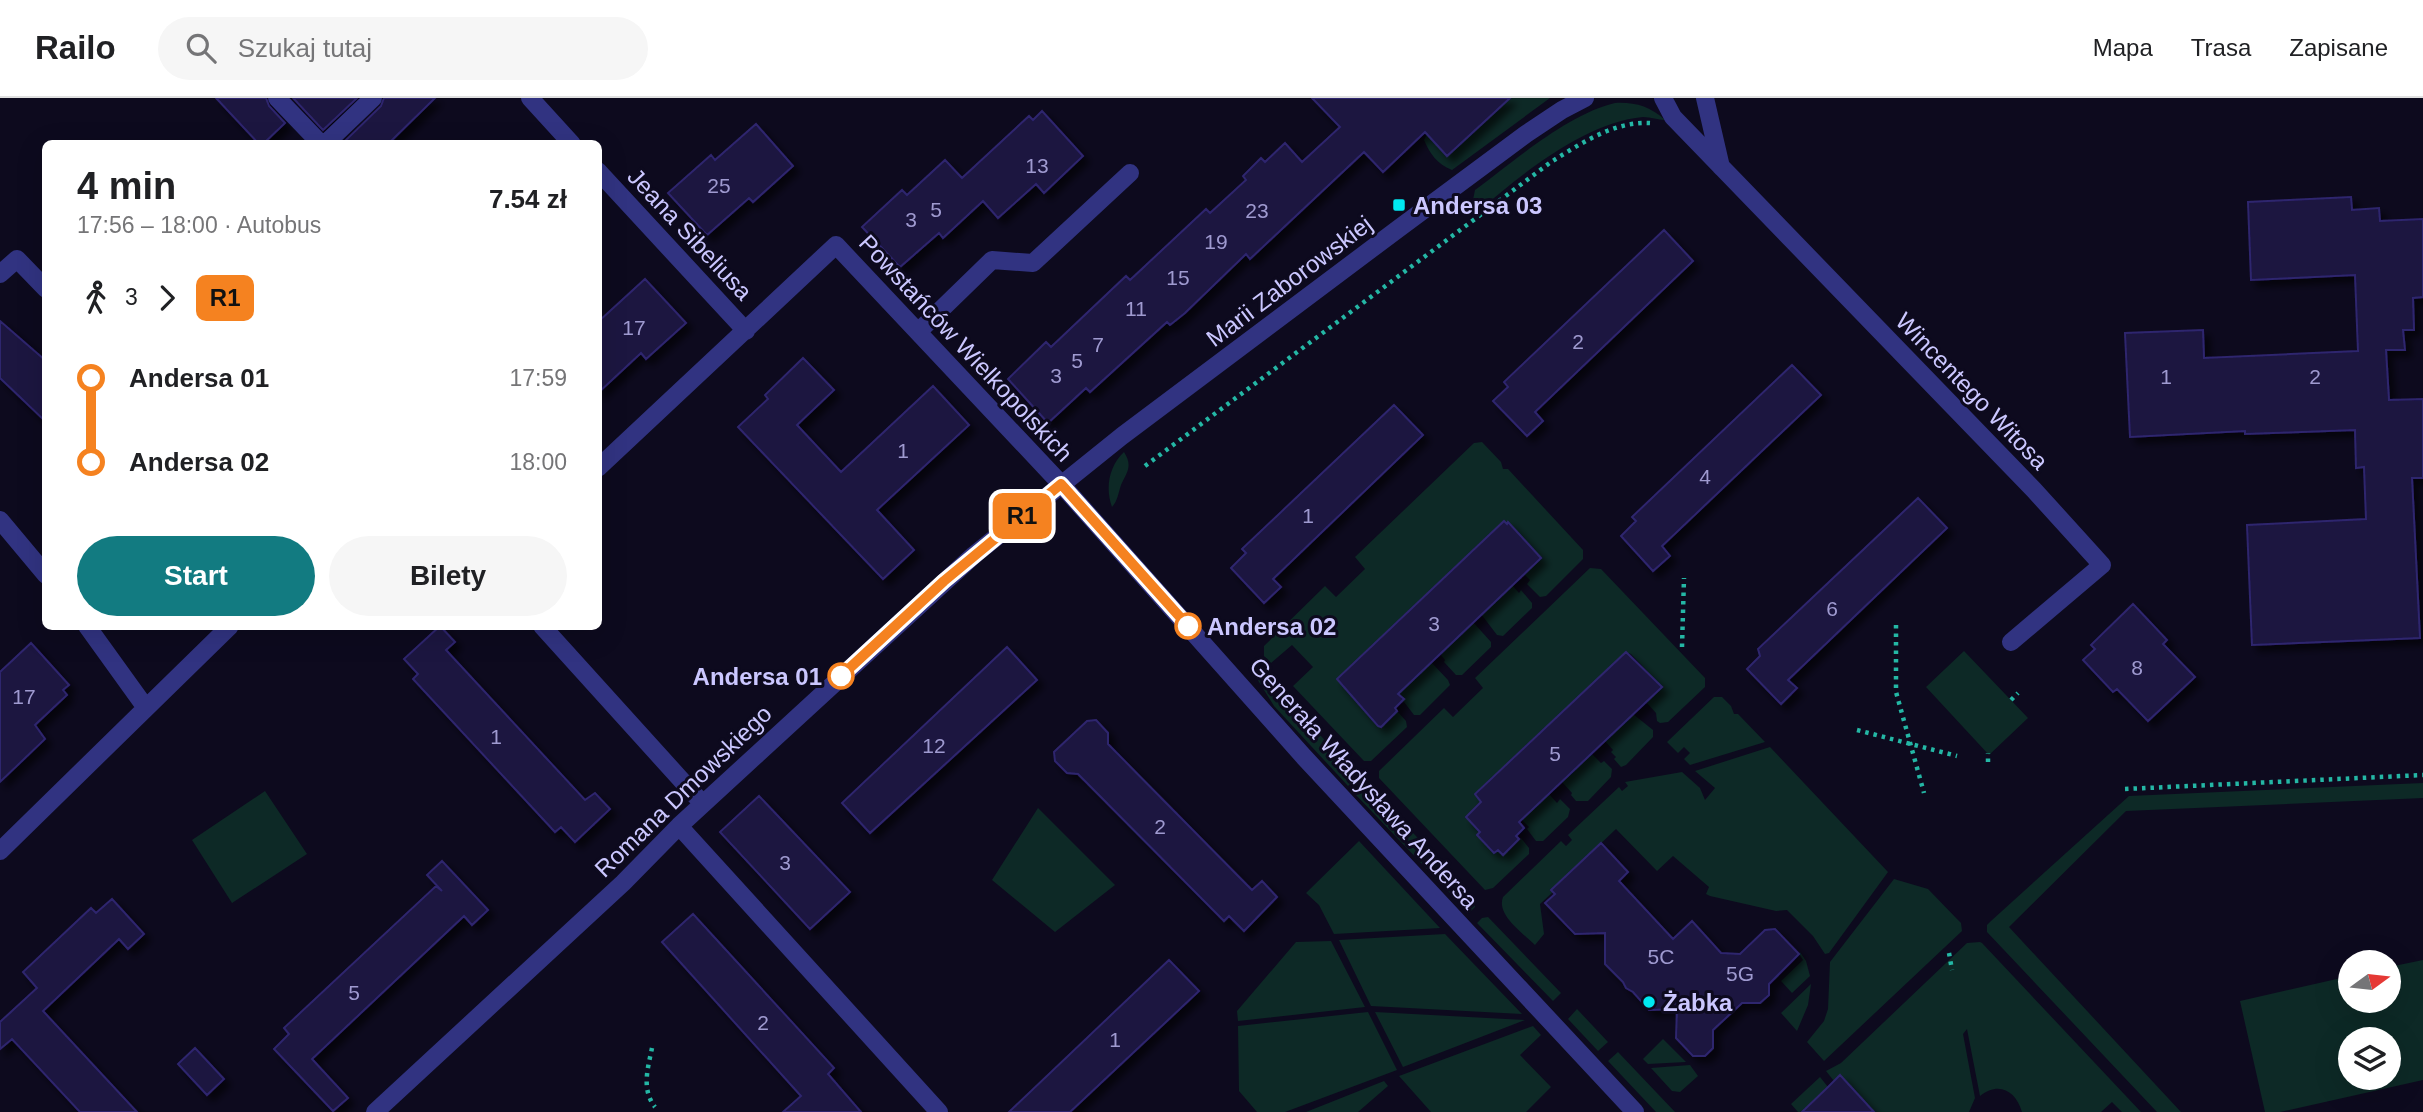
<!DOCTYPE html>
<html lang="pl">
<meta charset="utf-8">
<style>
body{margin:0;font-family:Helvetica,sans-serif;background:#f6f6f6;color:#202124;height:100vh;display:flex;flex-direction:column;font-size:26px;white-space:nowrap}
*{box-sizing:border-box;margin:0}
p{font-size:23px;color:#757577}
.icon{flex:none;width:38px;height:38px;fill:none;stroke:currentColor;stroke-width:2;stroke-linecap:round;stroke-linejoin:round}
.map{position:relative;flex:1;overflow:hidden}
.details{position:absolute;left:42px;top:42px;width:560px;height:490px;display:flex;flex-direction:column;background:#fff;border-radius:10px;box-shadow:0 7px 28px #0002}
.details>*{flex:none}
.badge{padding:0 14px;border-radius:10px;font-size:24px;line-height:46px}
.needle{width:46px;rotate:75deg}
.controls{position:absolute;left:2338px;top:852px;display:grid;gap:14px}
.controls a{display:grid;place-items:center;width:63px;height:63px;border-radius:50%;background:#fff;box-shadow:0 7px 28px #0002;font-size:35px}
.map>.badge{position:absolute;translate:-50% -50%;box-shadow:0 0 0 4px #fff}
.legs{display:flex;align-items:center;gap:10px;height:77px;padding:0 35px;font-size:23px}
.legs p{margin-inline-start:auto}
.head{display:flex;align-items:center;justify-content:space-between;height:119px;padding:0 35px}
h1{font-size:38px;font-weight:800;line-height:52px}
.action{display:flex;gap:14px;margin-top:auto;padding:14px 35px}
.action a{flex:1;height:80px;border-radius:42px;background:#127b81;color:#fff;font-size:28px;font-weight:800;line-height:80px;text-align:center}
.action a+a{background:#f6f6f6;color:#202124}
ul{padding:0 35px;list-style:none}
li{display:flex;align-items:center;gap:24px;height:84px;font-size:26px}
li i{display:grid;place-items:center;width:10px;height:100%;margin:0 9px;background:currentColor}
li i::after{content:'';width:18px;height:18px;margin:-9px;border:5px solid;border-radius:50%;background:#fff}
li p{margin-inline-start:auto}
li:first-child i{background:linear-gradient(#0000 50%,currentColor 0)}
li:last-child i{background:linear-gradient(currentColor 50%,#0000 0)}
header{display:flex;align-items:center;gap:42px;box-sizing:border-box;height:98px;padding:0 35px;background:#fff;border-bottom:2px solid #e0e0e0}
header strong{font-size:33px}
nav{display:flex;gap:38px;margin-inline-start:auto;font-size:24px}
.search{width:490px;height:63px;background:#f6f6f6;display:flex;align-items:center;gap:18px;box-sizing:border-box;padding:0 24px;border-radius:38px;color:#757577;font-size:26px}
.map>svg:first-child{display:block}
.green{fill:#0d2926;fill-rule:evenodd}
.building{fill:#1b1541;stroke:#2f256e;stroke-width:2;filter:url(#shadow)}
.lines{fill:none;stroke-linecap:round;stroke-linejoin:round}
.path{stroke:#24b7a5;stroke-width:4.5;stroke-dasharray:3.5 5;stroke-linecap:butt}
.minor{stroke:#313381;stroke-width:18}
.line-1-casing{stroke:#fff;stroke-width:16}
.line-1{stroke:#f58220;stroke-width:10}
.poi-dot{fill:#00e9f2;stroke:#0d0a1e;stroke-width:2.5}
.stop-1-dot{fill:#fff;stroke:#f58220;stroke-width:3.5}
.labels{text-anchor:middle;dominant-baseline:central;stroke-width:6;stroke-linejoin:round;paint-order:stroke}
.number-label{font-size:21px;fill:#9f9ad0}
.poi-label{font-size:24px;font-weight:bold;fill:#cbc7ff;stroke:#0d0a1e;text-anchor:start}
.street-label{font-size:24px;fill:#cbc7ff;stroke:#0d0a1e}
.stop-label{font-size:24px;font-weight:bold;fill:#cbc7ff;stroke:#0d0a1e;text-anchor:start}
</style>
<header>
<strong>Railo</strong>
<div class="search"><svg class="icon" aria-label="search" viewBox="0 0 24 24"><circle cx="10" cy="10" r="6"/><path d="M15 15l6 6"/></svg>Szukaj tutaj</div>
<nav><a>Mapa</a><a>Trasa</a><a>Zapisane</a></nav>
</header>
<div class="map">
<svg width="2423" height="1014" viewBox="0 0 2423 1014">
<defs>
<filter id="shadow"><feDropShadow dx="6" dy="6" stdDeviation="3.5" flood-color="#0009"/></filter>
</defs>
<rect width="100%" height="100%" fill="#0d0a1e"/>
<path class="green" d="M1510 0H1550L1452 72C1437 66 1430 56 1424 42L1427 36 1447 58Z
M1615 5C1634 4 1650 8 1665 22 1658 22 1651 19 1643 19 1586 24 1523 75 1481 111L1473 102 1475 92C1514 63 1568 16 1615 5Z
M1482 344 1501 364 1503 371H1508L1583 452V461L1546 498 1540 499 1527 486 1530 482 1524 476 1508 425 1504 423 1474 450 1470 461 1466 458 1390 530 1376 549 1373 546 1357 562 1344 589 1378 628H1382L1397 613 1406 623 1407 629 1371 663H1364L1293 588 1313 569 1292 547 1271 565 1264 558V548L1325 488 1336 499 1365 471 1355 459 1474 345Z
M1124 354C1133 368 1127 374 1121 387 1118 396 1118 402 1112 409 1105 390 1109 368 1124 354Z
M1590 470 1601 471 1705 580V589L1668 624 1660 625 1657 623 1656 615 1646 604 1662 589 1631 556 1626 554 1551 625 1544 635 1541 633 1508 664 1510 666 1476 695 1481 704 1480 734 1478 738 1494 755 1498 752 1503 757 1521 740 1529 750V756L1493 790 1485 792 1379 680V673L1444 610 1453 619 1483 590 1475 580Z
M1512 487 1519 495 1521 492 1532 505V510L1503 538 1497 537 1481 516Z
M1473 524 1491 544V549L1462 577H1456L1444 564 1445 562 1440 556Z
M1964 553 2028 620 1989 657 1926 589Z
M1431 564 1448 582 1450 587 1420 617H1414L1398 596Z
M1252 565 1354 673V682L1348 688 1274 608 1249 568Z
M1714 599H1722L1731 608 1734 616H1738L1765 644 1690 667 1684 661 1690 655 1684 649 1678 655 1667 644Z
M1633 616 1653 632V639L1626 667 1621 669 1614 661 1616 659 1611 654 1613 652 1605 643Z
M1770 649 1888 774 1829 855 1825 856 1813 838 1787 812 1776 813 1710 798 1706 796 1709 789 1673 758 1657 773 1616 731 1552 792 1553 794 1540 806 1544 836 1535 847C1523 835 1496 817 1503 799L1561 743 1566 748 1572 742 1568 737 1619 689 1622 693 1628 688 1625 684 1682 674 1700 690 1705 702 1715 690 1695 673Z
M1592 656 1601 665 1604 663 1612 671 1611 679 1588 703H1576L1571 697 1572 695 1562 684Z
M2423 685V700L2126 713 2009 829 2181 1014H2157L1987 834V827L1991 823 2129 698Z
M1363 689H1370L1475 801V809L1469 815 1355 696Z
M265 693 307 756 232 805 192 742Z
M1549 696 1557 705 1560 701 1570 711 1568 719 1543 743H1536L1527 731 1529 729 1522 722Z
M1038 710 1115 787 1055 834 992 782Z
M1359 743 1440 830 1334 836 1319 807 1306 795Z
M1894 781 1928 791 1957 821 1961 825 1962 833 1824 963 1807 944 1824 923 1828 911 1830 864Z
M1488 819 1561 895 1553 903 1477 825 1482 820Z
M1445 836 1522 916 1371 908 1339 842Z
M1331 843 1365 909 1238 923 1237 913 1296 844Z
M1980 844 1982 845 2141 1014H2122L2112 1004 2101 1014H2022C2016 993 1999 983 1980 998L1967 931 1963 936 1975 1000 1969 1014H1874L1834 983 1826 973 1841 965 1967 845Z
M1800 854 1806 863 1810 878 1792 895 1781 883 1803 862 1799 856Z
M2423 862V982L2280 1014H2265L2240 903 2350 878V903H2389V869ZM2350 942H2389V980H2350Z
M1811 886 1808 907 1797 933 1781 915Z
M1577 911 1608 944 1598 953 1568 921Z
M1368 914 1397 972 1285 1014H1257L1239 993 1238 928Z
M1375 914 1525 922 1403 969Z
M1533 928 1541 937 1520 957 1551 989 1526 1014H1431L1399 978Z
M1663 941 1686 964 1648 966 1643 961Z
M1618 954 1675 1014H1656L1608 963Z
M1690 967 1698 978 1680 994 1672 993 1651 970Z
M1820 979 1828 989 1802 1014H1798L1791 1006Z
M1384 983 1388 988 1358 1014H1306Z"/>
<path class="building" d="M216 0H266L269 8 285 25 263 46H259Z
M293 0H357L323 32Z
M384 0H435L388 46H342L381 8Z
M1312 0H1510L1447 58 1425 34 1383 74 1364 54 1250 161 1246 156 1185 215 1170 227 1167 224 1090 294 1086 290 1048 325 1008 281 1046 244 1051 249 1126 178 1130 182 1206 111 1210 115 1246 82 1243 78 1261 60 1265 64 1285 45 1302 64 1340 29Z
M1042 13 1083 58 1044 95 1036 86 998 120 983 103 943 140 939 135 900 169 862 129 902 92 907 97 945 62 962 80 1029 18 1033 22Z
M756 26 793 68 753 104 749 100 707 137 668 95 711 57 715 62Z
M2351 99 2352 112 2379 110 2380 123 2423 121V199L2413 200 2414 232H2403L2405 252H2386L2389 302 2423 301V380H2412L2420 540 2252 547 2247 427 2366 421 2364 369 2356 370 2355 332 2245 336V333L2130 339 2125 235 2203 232 2204 260 2358 253 2355 177 2251 182 2248 104Z
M1664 132 1693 163 1535 314 1543 323 1527 338 1493 303 1508 289 1504 284Z
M645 181 686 225 646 261 641 255 598 295V224Z
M0 223 46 263V324L0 280Z
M803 260 834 292 797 327 841 374 933 288 969 327 877 412 914 452 883 481 738 329 768 301 765 297Z
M1792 267 1821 297 1662 448 1670 458 1653 473 1621 438 1636 423 1632 419Z
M1394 307 1423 337 1273 481 1281 489 1264 505 1231 470 1246 455 1242 451Z
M1918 400 1947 430 1788 582 1797 590 1781 606 1747 571 1760 558 1758 551Z
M1504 423 1507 426 1508 424 1541 460 1398 596 1404 601 1395 610 1397 613 1381 629 1378 628 1337 581Z
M2133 506 2167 542 2163 546 2195 579 2148 623 2117 591 2113 594 2083 562 2095 551 2091 547Z
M440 528 455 544 446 552 585 702 595 695 610 711 575 744 561 729 555 734 413 581 418 576 404 561Z
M31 545 69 587 63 592 67 597 35 627 45 641 0 684V574Z
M1007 549 1037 582 870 735 842 705Z
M1626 554 1662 589 1519 724 1524 730 1516 738 1519 741 1503 757 1498 752 1494 755 1477 737 1480 734 1466 719 1481 704 1475 696Z
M1096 622 1108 635V646L1252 792 1262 783 1277 799 1244 833 1229 818 1224 823 1078 676 1067 675 1055 663 1054 654 1087 623Z
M759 698 850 794 810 831 720 734Z
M1601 745 1628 774 1619 783 1673 841 1692 823 1721 855 1740 856 1765 832 1775 831 1799 856 1769 886V897L1760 905H1742L1713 932V950L1705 958H1693L1676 940 1677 911 1649 912 1633 894 1626 890 1623 884 1605 866V835L1575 836 1545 805 1555 796 1551 792Z
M442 763 488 812 472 827 464 818 312 961 348 1000 333 1013 274 951 289 936 284 930 436 788 442 793 427 777Z
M112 801 144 836 128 851 119 841 43 913 137 1014H80L12 941 0 951V924L37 890 23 874 91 810 96 815Z
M693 816 834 970 828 976 861 1014H783L801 998 662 844Z
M1169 862 1199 893 1070 1014H1009Z
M195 950 224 981 207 997 178 966Z
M1840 977 1874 1014H1802L1828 989Z"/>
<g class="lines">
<path class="path" d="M1145 368 1551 64C1580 46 1614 23 1650 25
M1896 527V594L1924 695
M1682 549 1684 480
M2011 602 2018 595
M1857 632 1957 658
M1988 664V655
M2125 691 2423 677
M1949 855 1952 872
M652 950C648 970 641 991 655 1009"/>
<path class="minor" d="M277 0 321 46
M530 0 572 46
M1663 0 1673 19 2034 392 2102 467 2011 544
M1705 0 1721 69
M325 46 373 0
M598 73 746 233
M0 176 17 161 46 191
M919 233 992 162 1033 165 1130 75
M598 370 836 147 1061 386 1304 659 1635 1014
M0 422 46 477
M87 528 146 610
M542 528 703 706
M679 728 939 1014
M0 753 230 528
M375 1014 623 785 679 728 974 457 1122 338 1398 131 1526 36 1562 12 1585 0"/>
</g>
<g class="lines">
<g class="line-1-casing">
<path id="line-1" d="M841 578 944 483 1061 386 1188 528"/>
</g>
<use href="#line-1" class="line-1"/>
</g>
<g class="poi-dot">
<rect x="1392" y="100" width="14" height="14" rx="3.5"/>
<circle cx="1649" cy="904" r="7"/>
</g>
<g class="stop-1-dot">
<circle cx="1188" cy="528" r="12"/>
<circle cx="841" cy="578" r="12"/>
</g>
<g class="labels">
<g class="number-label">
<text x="1037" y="67">13</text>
<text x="719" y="87">25</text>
<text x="936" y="111">5</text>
<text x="1257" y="112">23</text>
<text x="911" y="121">3</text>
<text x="1216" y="143">19</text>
<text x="1178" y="179">15</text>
<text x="1136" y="210">11</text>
<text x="634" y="229">17</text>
<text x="1578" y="243">2</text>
<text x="1098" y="246">7</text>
<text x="1077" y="262">5</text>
<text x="1056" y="277">3</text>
<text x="2166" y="278">1</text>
<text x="2315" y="278">2</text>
<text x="903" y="352">1</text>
<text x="1705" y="378">4</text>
<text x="1308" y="417">1</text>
<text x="1832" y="510">6</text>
<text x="1434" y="525">3</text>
<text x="2137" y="569">8</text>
<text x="24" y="598">17</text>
<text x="496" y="638">1</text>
<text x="934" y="647">12</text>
<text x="1555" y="655">5</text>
<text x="1160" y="728">2</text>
<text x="785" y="764">3</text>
<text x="1661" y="858">5C</text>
<text x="1740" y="875">5G</text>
<text x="354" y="894">5</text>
<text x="763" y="924">2</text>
<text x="1115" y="941">1</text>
</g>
<g class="poi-label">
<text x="1413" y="107">Andersa 03</text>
<text x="1663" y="904">Żabka</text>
</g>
<g class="street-label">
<text transform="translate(690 136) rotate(47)">Jeana Sibeliusa</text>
<text transform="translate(1289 183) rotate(-37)">Marii Zaborowskiej</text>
<text transform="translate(966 250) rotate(47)">Powstańców Wielkopolskich</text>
<text transform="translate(1972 293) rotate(46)">Wincentego Witosa</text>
<text transform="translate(1364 685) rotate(48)">Generała Władysława Andersa</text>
<text transform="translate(683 693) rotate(-44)">Romana Dmowskiego</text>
</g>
<g class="stop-label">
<text x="1207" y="528">Andersa 02</text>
<text x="822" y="578" text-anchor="end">Andersa 01</text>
</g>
</g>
</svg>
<div class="controls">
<a><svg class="needle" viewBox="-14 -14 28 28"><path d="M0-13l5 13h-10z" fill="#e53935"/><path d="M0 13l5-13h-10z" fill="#757577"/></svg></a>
<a><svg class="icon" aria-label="layers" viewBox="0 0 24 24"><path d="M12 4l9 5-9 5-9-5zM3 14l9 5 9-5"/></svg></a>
</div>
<b class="badge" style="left:1022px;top:418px;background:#f58220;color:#111">R1</b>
<section class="details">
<div class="head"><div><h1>4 min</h1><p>17:56 – 18:00 · Autobus</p></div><b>7.54 zł</b></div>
<div class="legs"><svg class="icon" aria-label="walk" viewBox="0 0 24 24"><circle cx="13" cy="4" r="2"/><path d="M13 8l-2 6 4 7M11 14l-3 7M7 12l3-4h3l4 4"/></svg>3<svg class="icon" aria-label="forward" viewBox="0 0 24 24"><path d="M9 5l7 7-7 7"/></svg><b class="badge" style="background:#f58220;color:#111">R1</b></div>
<ul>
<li><i style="color:#f58220"></i><b>Andersa 01</b><p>17:59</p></li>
<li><i style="color:#f58220"></i><b>Andersa 02</b><p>18:00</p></li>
</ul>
<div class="action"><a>Start</a><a>Bilety</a></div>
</section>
</div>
